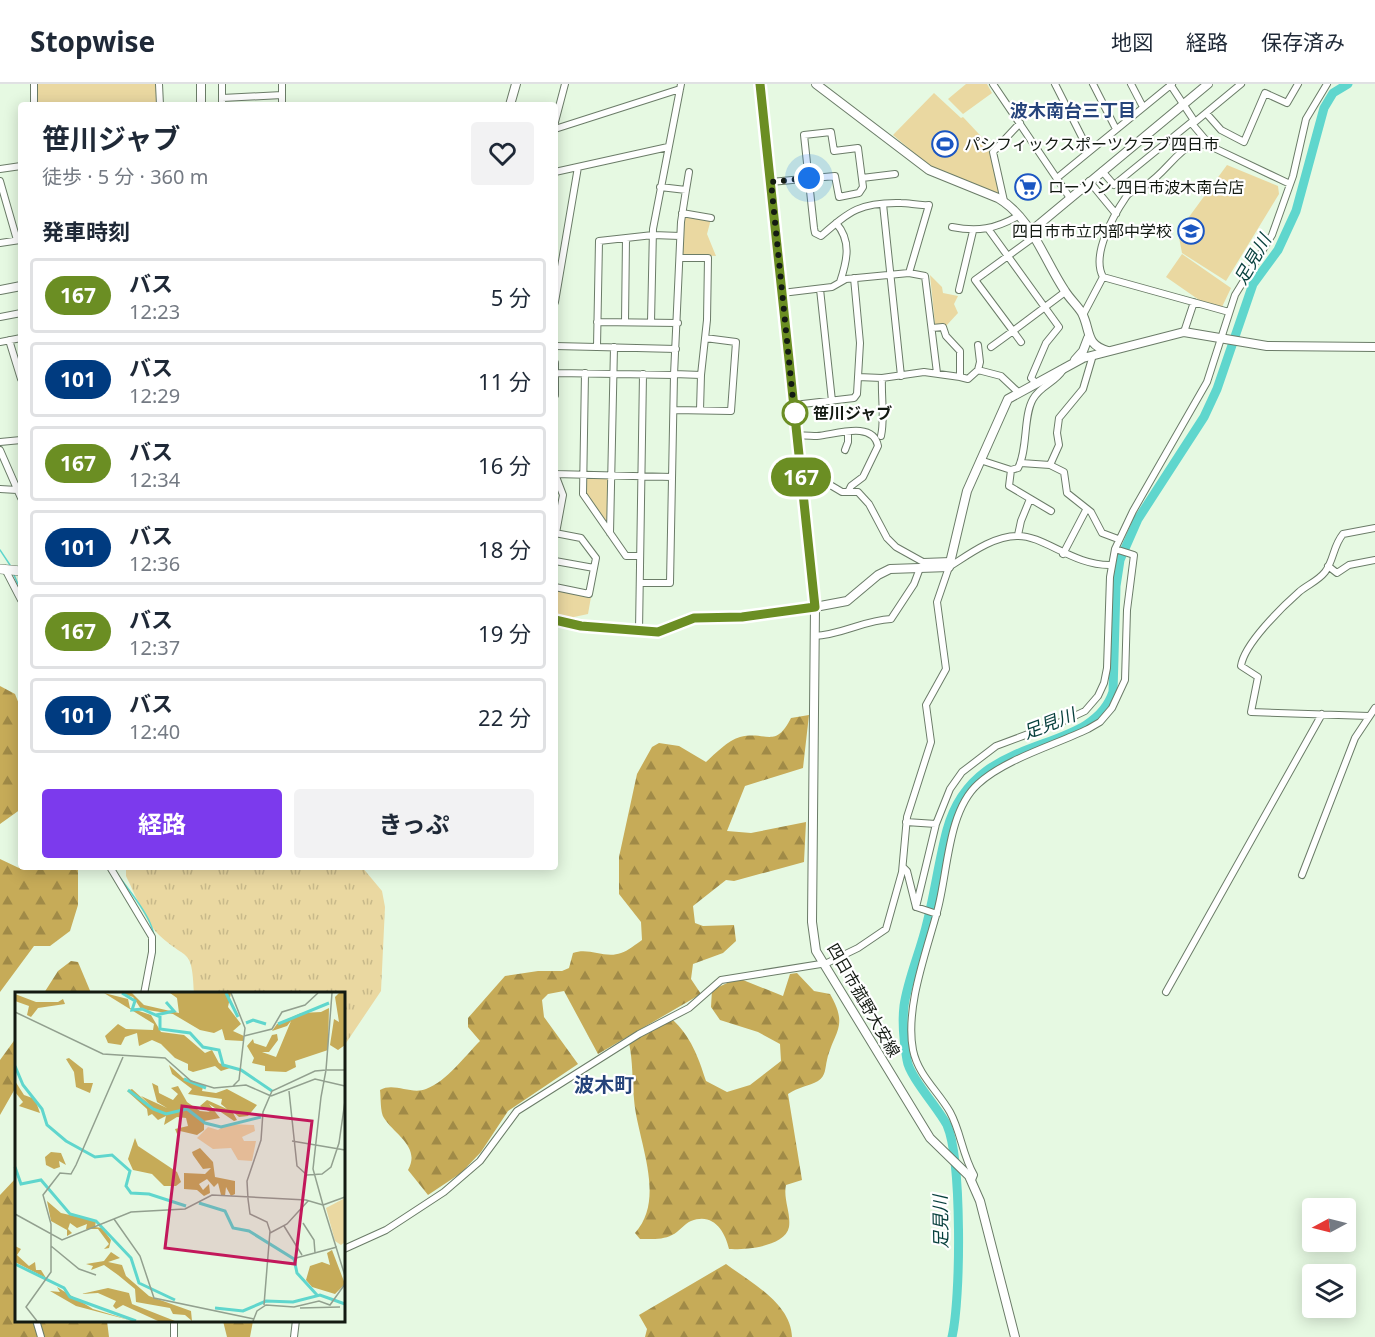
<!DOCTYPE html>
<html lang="ja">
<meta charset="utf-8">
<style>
body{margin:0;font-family:"Noto Sans","Noto Sans JP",sans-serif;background:#f2f2f3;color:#1f2937;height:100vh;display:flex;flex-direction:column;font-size:22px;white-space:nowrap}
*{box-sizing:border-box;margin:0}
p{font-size:20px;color:#747a83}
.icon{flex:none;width:33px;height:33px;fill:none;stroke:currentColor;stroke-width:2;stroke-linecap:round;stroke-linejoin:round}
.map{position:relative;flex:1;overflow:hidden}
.sheet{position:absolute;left:18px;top:18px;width:540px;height:768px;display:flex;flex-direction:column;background:#fff;border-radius:6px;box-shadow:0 3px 15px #0003}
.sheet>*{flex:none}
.badge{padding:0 12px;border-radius:20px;font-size:21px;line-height:39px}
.needle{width:39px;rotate:263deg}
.fabs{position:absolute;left:1302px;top:1114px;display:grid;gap:12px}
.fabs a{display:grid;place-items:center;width:54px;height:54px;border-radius:6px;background:#fff;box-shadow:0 3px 15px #0003;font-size:30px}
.you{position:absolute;width:30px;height:30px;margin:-15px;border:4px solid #fff;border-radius:50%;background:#1a73e8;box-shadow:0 0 0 9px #1a73e833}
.map>.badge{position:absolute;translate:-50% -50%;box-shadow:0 0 0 3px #fff}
h2{padding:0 24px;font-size:22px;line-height:54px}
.round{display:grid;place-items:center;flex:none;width:63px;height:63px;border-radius:6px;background:#f2f2f3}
.headline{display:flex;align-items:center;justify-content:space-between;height:102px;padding:0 24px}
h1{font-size:28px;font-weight:700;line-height:45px}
.cta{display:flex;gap:12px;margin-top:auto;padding:12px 24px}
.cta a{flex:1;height:69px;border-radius:6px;background:#7c3aed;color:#fff;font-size:24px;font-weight:700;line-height:69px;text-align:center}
.cta a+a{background:#f2f2f3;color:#1f2937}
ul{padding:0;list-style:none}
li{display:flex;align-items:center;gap:18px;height:75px;margin:0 12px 9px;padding:0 12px;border:3px solid #e0e1e3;border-radius:6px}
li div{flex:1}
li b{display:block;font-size:22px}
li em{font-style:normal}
li .badge{min-width:66px;font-weight:700;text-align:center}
header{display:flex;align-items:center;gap:36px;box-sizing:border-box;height:84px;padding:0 30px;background:#fff;border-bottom:2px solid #e0e1e3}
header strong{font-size:28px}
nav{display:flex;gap:33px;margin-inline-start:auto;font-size:21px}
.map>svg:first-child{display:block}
.grass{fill:url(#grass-tufts)}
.forest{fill:url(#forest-firs)}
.green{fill:#ead8a1}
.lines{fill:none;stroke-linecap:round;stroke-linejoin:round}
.stream{stroke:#5fd6cd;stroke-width:1.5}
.river{stroke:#5fd6cd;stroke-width:9}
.street-casing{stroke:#6b7c68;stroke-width:8}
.secondary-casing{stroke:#6b7c68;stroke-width:10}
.primary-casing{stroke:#6b7c68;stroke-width:10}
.street{stroke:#fff;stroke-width:6}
.secondary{stroke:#fff;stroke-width:8}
.primary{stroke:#fff;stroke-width:9}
.line-casing{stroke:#fff;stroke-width:14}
.line{stroke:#6b8e23;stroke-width:9}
.walk{stroke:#131a12;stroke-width:6;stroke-dasharray:0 10.8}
.stop-dot{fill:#fff;stroke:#6b8e23;stroke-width:3}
.labels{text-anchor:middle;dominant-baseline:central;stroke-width:4.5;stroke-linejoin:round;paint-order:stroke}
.poi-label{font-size:16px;fill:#131a12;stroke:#fff;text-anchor:start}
.stop-label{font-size:16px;font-weight:bold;fill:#131a12;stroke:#fff;text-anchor:start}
.street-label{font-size:16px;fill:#131a12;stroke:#fff}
.neighbourhood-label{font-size:18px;font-weight:bold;fill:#26447b;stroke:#fff}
.water-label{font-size:18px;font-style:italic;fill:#063f3c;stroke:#fff}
.quarter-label{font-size:20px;font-weight:bold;fill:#26447b;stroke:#fff}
.inset-river{fill:none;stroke:#5fd6cd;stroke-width:3}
.inset-road{fill:none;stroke:#92a08f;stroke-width:1.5}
.view{fill:#c2185b;fill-opacity:0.15;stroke:#c2185b;stroke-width:3}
.inset-edge{fill:none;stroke:#131a12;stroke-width:3}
</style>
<header>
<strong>Stopwise</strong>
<nav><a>地図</a><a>経路</a><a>保存済み</a></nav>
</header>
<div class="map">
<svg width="1375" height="1253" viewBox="0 0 1375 1253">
<defs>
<pattern id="grass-tufts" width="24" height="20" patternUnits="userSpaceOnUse" patternTransform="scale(1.5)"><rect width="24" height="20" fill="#ead8a1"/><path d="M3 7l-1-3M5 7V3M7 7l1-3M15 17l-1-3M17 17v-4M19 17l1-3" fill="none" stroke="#c8b98a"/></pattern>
<pattern id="forest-firs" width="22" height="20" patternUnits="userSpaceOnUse" patternTransform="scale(1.5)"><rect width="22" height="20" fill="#c6ab58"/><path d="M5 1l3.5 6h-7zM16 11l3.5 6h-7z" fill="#a08a47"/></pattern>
</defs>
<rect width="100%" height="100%" fill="#e6f9e2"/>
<path class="grass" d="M126 783H362L382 807 385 823 381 907 344 962V910L194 909C192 861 187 878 158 850 146 838 134 808 126 792Z"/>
<path class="forest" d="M0 602 15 610 21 625V725L0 740Z
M809 631 803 684 745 702 727 747 751 749 806 738 804 778 734 797 726 796 693 822 695 839 703 842 734 841 736 857 723 869 693 880 691 895 701 910 598 970 564 907 548 910 542 916 544 933 578 980 508 1027 481 1068 461 1089 428 1111 408 1086C421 1063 395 1051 384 1034 380 1028 381 1014 380 1006 394 998 411 1011 426 1005 447 997 464 973 480 957L468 943V934L505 892 538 887H562L569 884 573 869C589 863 605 875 621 869 628 867 636 860 642 856L641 838 619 810V773L637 690 652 663 659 659 679 662 706 678C716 669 727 657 740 653 766 646 775 666 791 634Z
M0 775 19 784 78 783V821L70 847 50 862H34L0 908Z
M71 877 78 878 91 909H44L58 887Z
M797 889 814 907 830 910C849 943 834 947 827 976 825 984 826 992 818 997 809 1002 798 1003 788 1010L802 1096 786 1101C783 1115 791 1129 789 1143 785 1163 744 1166 729 1165 725 1147 713 1128 691 1137 684 1140 679 1148 672 1151 663 1156 650 1155 640 1155L635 1149C667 1114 637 1056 634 1015 632 996 633 978 629 959L672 935C691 953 698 972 706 997L727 1008 750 1001 781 977 780 960 758 948 720 936 711 923 712 906 738 894 783 912 790 890Z
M16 954V1003L0 1031V976Z
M16 1094V1236L107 1237 109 1253H0V1111Z
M726 1180C750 1198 791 1219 792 1253H645L647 1245 639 1231Z
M223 1237H253L250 1253H227Z"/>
<path class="green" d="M36 0H156L158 21H36Z
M966 0H987L992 9 963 30 948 15Z
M934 9 961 34 963 33 993 65 991 73 1000 111 928 81 893 51Z
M1227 81 1278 102 1279 110 1226 197 1182 169 1178 148Z
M685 131 711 135 707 150 716 172 682 170Z
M1182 170 1231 204 1222 223 1202 218 1166 193Z
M930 191 942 203 943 209 958 212 954 220 958 229 946 242 935 240Z
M587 393 609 395 608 438 606 439 586 410Z
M558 506 591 513 588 530 574 533 573 537 555 531Z"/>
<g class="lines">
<path class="stream" d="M0 466 10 481
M14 491 21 507
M121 795C138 819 163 845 153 876"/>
<path class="river" d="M952 1253C961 1215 962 1076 947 1041 938 1024 909 992 907 976 904 959 902 939 904 922 908 894 921 866 927 839 935 808 939 776 947 746 974 644 1091 675 1113 608L1116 502 1120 476 1138 435 1204 333 1217 305 1253 200 1278 166 1296 127 1324 24 1333 9 1348 0"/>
<g class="street-casing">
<path id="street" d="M34 0V21
M159 0 160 21
M222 0V21
M993 0 1070 114
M1055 0 1089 67
M1093 0 1116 45
M1131 0 1143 23
M1170 0 1195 38 1241 0
M222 14 282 11
M282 21V0
M1206 29 1221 46 1244 58 1265 9 1287 19 1298 0
M555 38 565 0
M1193 41 1210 61
M555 45 680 5
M0 85 21 82
M1102 87 1114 101 1194 36
M555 88 668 63
M862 94 895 90
M1057 94 1172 0
M0 97 17 156
M1089 97 1116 130
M771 98 835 92 839 113 859 109 863 103 858 64 834 67 831 48 804 51 814 144 815 149 821 152C850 127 860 118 901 119 910 119 919 122 929 121L909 189
M686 106 689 88
M1004 117 993 68 1020 39
M883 120 901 292
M682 129 711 134
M836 139C852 157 847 177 840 198
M952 143C978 148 995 145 1018 132
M989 146 1059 243 1046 259 1031 294 1036 299
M1034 153 975 196 1013 247 1065 208
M0 159 20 156
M1103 193 1229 228
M820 205 832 317
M959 206 973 147
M782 209 832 203 846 195 909 189 925 192 937 289
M555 218 578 83
M1083 231 1103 193C1091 171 1113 132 1126 113 1130 106 1139 105 1146 101 1164 90 1175 69 1194 59L1210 62 1290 100
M0 233 21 229
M597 238 678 239
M625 238 626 154
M651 238 653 145 681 0
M1184 248 1194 218
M9 256 21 295
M0 258 21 254
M555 262 597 263 599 157 653 151 680 152
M597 263 676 265
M991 263 1013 247 1021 258
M1093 271 1083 305 1059 334 1057 349 1059 361 1050 381 1064 388 1067 409 1091 428 1102 449 1118 455
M555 279V311
M978 286 980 278 978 261
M557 289 674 291
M585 289 583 410 626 472H640
M674 290 701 291 707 236 708 174H680
M858 293 882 294 924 288 960 293V267L946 252 943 243 932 244
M960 293 968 295 978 286 1001 292 1018 308
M794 321 854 314 857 310 860 259 854 194
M674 326 731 327 736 258 705 254
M700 326 701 291
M797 352C804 351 810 352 817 352 834 351 873 336 878 362L863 393 851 402 848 408H842L800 383
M881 352C885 334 881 313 882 294
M0 358 21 356
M0 366 21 414
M845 366 848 358V348
M980 376 1011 386 1018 384C1028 366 1023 332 1033 315 1041 301 1055 299 1063 286
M1021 379 1050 381
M1011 386 1009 402 1051 427
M555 390 672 393
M555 390 563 411 556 449
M0 405 17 406
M848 408H858L869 420 887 454 896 463 923 478 951 477
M555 449 581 454 596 474 589 510 555 503
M610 449 614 263
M1018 451 1021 437 1030 415
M1063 470 1086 426
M555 477 594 484
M1328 482 1337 489 1349 481 1375 476
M5 485 21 516
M640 499H670L674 291 681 138 686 106 660 103
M639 547 643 290
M814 552C842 551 864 536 891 535L914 500 920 484
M1369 632 1251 628 1258 593 1241 582C1244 560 1282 523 1299 508 1307 501 1318 497 1325 488 1334 476 1333 462 1343 450L1375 444
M906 738 936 740
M110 783 152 853V868L144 910
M903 783 907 787 916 823
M1302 791 1355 654 1375 624
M916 823 936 740 950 705 962 688 996 662 1066 636 1085 627 1098 612 1104 599 1107 584 1110 493 1115 465 1133 427 1207 298 1235 211 1272 151 1293 92 1306 35 1327 0
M916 823 937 830
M1166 908 1322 630
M972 1096 974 1091C962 1070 961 1048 950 1028 938 1007 918 991 913 966 905 924 926 869 937 828 948 790 947 728 978 700 1005 675 1055 661 1088 645L1100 638 1112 624 1125 596 1127 526 1134 471 1115 465
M344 1165 386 1146 444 1108 480 1077 517 1027 639 950 689 924 721 896 827 879 858 864 886 845 902 788 907 733 931 658 926 621 946 585 937 518 949 483C968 471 993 452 1017 452 1044 451 1073 482 1111 481
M36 1236 41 1253
M174 1236V1253
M294 1253 296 1236"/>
</g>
<g class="secondary-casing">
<path id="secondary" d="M201 0V21
M816 0 929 86 998 114C1032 134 1044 176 1065 207 1070 215 1077 221 1082 229 1091 247 1085 261 1108 267
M510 21 516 0
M1031 147 1208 0
M0 206 21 202
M1075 276 1083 267 1088 254
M1015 1253 980 1117 969 1092 930 1054 816 867 812 838 815 523 847 517 878 491 890 485 949 483 967 407 1008 315 1083 274 1184 248 1267 262 1375 263"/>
</g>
<g class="primary-casing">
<path id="primary" d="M0 485 21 487
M555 536 581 542 658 548 694 534 742 533 815 523 760 0"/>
</g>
<use href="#street" class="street"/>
<use href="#secondary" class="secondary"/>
<use href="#primary" class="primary"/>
</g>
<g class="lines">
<g class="line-casing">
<path id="line" d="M555 536 581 542 658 548 694 534 742 533 815 523 760 0"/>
</g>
<use href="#line" class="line"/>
<path class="walk" d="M795 329V336L771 98 809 94"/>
</g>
<defs>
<g id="stadium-ring" transform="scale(1.35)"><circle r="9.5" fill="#fff" stroke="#1b56c2" stroke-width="1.5"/><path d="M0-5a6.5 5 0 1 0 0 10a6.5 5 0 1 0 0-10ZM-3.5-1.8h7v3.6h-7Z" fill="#1b56c2"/></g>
<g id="supermarket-ring" transform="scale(1.35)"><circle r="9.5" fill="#fff" stroke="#1b56c2" stroke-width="1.5"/><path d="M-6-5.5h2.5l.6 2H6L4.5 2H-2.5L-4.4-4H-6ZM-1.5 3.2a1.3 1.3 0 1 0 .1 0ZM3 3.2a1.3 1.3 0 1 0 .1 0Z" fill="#1b56c2"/></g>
<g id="school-ring" transform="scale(1.35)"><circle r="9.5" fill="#fff" stroke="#1b56c2" stroke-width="1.5"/><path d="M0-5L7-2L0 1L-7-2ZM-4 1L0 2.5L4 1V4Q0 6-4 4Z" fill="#1b56c2"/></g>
</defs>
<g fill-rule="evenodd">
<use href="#stadium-ring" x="945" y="60"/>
<use href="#supermarket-ring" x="1028" y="103"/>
<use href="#school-ring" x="1191" y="147"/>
</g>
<circle class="stop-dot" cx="795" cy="329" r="12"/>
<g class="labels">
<g class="poi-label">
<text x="964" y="60">パシフィックスポーツクラブ四日市</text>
<text x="1048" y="103">ローソン 四日市波木南台店</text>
<text x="1172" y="147" text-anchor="end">四日市市立内部中学校</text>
</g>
<g class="stop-label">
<text x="813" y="329">笹川ジャブ</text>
</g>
<g class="street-label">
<text transform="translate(864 916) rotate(60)">四日市菰野大安線</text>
</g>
<g class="neighbourhood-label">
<text x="1073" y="26">波木南台三丁目</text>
</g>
<g class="water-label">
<text transform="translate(1252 175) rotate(-60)">足見川</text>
<text transform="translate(1049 639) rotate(-21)">足見川</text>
<text transform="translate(940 1138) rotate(-91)">足見川</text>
</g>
<g class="quarter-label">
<text x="604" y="1000">波木町</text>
</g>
</g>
<g transform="translate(15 908)">
<rect width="330" height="330" fill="#e6f9e2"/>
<path d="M213 132 239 133 240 139 227 145 229 149H241L237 169 223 168 216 156 198 157 182 146 193 135 203 138Z" fill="#ead8a1"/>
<path d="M89 1 113 7 115 16 136 23 146 40 169 43 190 61 197 58 204 71 215 76 206 79 200 74 178 80 173 78V72L160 66 146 52 137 48 124 54 122 41 110 45 106 53 93 51 90 44 103 32 111 37 138 38 139 32ZM106 1H117L129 13 164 21 162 6 155 1H216L213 15 226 32 218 39 229 44 228 49 210 48 207 37 199 41 185 38 158 22 126 17 118 5ZM324 1H330V53L323 58 315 53 319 27 324 30 320 5ZM0 2 21 10H43L48 7 50 12 23 16 16 25 12 23 14 14 0 9ZM314 16 313 58 280 69 281 75 271 80 250 79V74L237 71 239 66 232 54 238 47 239 51 251 55 257 43 262 42 263 48 254 60H247L261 65 276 29 272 34 257 39 262 32 286 21 306 20ZM54 66 68 77 69 91H78L75 101 61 95 59 80 51 67ZM154 73 168 86 188 95 187 99 201 101 212 97 242 113 233 124 224 125 217 119 222 128 219 129 194 112 205 126 189 129V138L182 143 165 139 162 142 160 137 173 134 171 126 162 125 149 133 151 124 143 128 137 122 133 124 132 117 112 99 117 97 136 114 126 104 152 116 142 110 137 91 143 94 144 101 158 108 163 102 156 96 163 94 172 110 185 119 195 120 185 114 192 108 212 117 206 112 207 107 173 102 177 97 157 82ZM0 89 9 103 20 107 25 121 4 114 8 110 0 100ZM120 146 123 154 162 180 166 190 161 194H149L137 182 118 178 113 167ZM185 156 198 170 200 185 220 189V202L216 204 211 195 210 204 206 203 203 191 199 195 192 187 184 192 188 198 194 192 195 201 189 204 182 198 169 197V181L190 182 196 176 188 177 178 163 177 160ZM36 160 46 161 51 173 44 169 45 175 39 177 31 173 30 165ZM32 209 46 221 81 229 80 235 87 236 96 248 94 256 89 257 94 252 83 237H71L72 232 62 236 55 231 53 237 57 241 52 244V238L36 229ZM0 254 6 257 2 263 14 274 20 270 21 278H26L31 286 0 270ZM317 258 330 292 320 302 297 295 291 288 295 274 307 270 315 273 312 261ZM96 260 105 266 93 270 107 273 111 284 134 304 176 319 177 329 170 323 158 322 155 316 121 310 120 297 103 283 89 273 76 278 78 274 71 272 89 269ZM42 295 78 317 118 329 61 314 35 299 45 300ZM93 296 114 301 117 312 160 329H143L108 313 101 317 98 314 101 309 83 301 66 302Z" fill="#c6ab58"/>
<path d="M330 206V250L326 253 320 249 311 216Z" fill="#ead8a1"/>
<path class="inset-river" d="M107 1 120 9 117 18 127 17 145 25V37L175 41 188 55 204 58 208 73 226 78 257 99M211 1 223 25M141 23 159 19 151 10M231 31 238 28 251 32M263 32 314 11M0 74 8 93 27 117 32 133 51 149 80 165 97 163 115 179 111 194 116 201 134 202 171 214M169 87 191 96M113 98 138 117 151 122 172 117 190 131 206 135 246 125M0 175 6 192 26 188 55 222 81 229 116 266 124 291 160 308M184 211 210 219 218 236 234 239 279 267 282 281 302 303M0 272 49 296 55 305 121 329M200 316 228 319 251 309 278 310 305 303 330 312"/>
<path class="inset-road" d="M216 1 230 36 224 88 218 94M0 20 88 62 150 66 176 89 199 96 231 93 256 104M229 44 257 37 267 20 290 13 303 1M274 99 282 174 292 183 307 182 316 175 324 151 330 109M256 104 300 87 330 94M277 149 330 158M233 207 235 222 252 230 255 239 249 313M233 207 232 189 246 148 248 120 257 99 300 79 311 78 317 1M308 213 298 177 306 105 311 78H330M308 213 330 284M308 213 330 205M0 222 47 248 116 220 170 217 197 203 291 208 308 213M99 227 125 264 139 306 239 327M288 231 299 248 300 261M269 234 287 263M255 241 272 232 293 209M36 254 64 277 81 283M281 266 322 255M285 316 325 315M22 329 11 315 36 280V232L28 203 45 181 56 182 61 173 108 65M238 329 242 319 251 313 279 315 304 309 315 313 330 292"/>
<path class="view" d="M167 114 297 129 280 272 150 256Z"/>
<rect width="330" height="330" class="inset-edge"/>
</g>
</svg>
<div class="fabs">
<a><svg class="needle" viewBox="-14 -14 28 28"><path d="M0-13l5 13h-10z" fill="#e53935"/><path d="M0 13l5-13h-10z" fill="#747a83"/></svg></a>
<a><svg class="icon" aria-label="layers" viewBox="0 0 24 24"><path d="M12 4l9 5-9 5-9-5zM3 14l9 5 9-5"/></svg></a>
</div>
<div class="you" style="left:809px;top:94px"></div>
<b class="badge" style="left:801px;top:393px;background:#6b8e23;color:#fff">167</b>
<section class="sheet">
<div class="headline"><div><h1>笹川ジャブ</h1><p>徒歩 · 5 分 · 360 m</p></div><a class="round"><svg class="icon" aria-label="heart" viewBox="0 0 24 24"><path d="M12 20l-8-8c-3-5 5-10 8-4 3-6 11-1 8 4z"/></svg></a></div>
<h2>発車時刻</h2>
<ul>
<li><span class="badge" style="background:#6b8e23;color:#fff">167</span><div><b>バス</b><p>12:23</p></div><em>5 分</em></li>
<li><span class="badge" style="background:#003b80;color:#fff">101</span><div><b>バス</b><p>12:29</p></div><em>11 分</em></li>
<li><span class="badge" style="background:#6b8e23;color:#fff">167</span><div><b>バス</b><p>12:34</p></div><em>16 分</em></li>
<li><span class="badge" style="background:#003b80;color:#fff">101</span><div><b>バス</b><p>12:36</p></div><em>18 分</em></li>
<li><span class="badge" style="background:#6b8e23;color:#fff">167</span><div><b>バス</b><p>12:37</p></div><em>19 分</em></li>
<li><span class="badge" style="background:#003b80;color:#fff">101</span><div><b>バス</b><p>12:40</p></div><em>22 分</em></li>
</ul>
<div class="cta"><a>経路</a><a>きっぷ</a></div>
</section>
</div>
